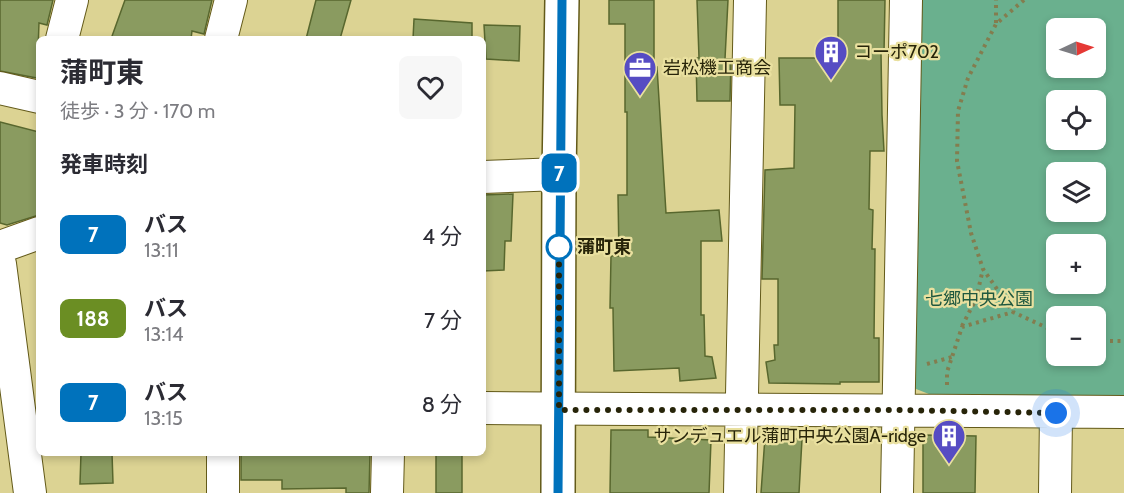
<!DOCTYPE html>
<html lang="ja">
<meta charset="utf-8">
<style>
body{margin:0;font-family:Cabin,"Noto Sans JP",sans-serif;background:#f7f7f7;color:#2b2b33;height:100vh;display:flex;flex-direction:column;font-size:22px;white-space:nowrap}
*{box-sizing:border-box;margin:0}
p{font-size:20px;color:#7c7c81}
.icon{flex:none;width:33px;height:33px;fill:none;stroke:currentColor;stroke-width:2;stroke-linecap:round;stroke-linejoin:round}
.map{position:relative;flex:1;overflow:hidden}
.side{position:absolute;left:36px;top:36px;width:450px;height:420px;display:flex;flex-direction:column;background:#fff;border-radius:9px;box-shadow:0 3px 9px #0003}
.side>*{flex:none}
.badge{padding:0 12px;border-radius:9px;font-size:21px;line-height:39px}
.needle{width:39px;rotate:86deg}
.controls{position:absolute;left:1046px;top:18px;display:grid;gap:12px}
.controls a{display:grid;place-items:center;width:60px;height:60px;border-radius:9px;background:#fff;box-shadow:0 3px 9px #0003;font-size:30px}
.you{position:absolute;width:30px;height:30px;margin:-15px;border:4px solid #fff;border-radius:50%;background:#1a73e8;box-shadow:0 0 0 9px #1a73e833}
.map>.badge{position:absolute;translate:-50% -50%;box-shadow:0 0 0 3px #fff}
h2{padding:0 24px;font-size:22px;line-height:54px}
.round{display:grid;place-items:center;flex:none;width:63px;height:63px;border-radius:9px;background:#f7f7f7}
.overview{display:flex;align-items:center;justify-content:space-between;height:102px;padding:0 24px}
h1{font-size:28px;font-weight:700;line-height:45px}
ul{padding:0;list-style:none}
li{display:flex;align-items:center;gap:18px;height:84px;padding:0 24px}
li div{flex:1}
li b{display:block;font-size:22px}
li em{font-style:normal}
li .badge{min-width:66px;font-weight:700;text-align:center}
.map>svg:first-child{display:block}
.green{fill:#6ab08e;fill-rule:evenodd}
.building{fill:#8a9b60;stroke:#58672e;stroke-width:1.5}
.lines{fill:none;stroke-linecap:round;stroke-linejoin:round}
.minor-casing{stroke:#635a19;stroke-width:34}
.major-casing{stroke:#635a19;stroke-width:36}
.path{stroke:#837d4f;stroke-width:4;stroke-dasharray:3 4.5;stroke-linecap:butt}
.minor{stroke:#fff;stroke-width:32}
.major{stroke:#fff;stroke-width:33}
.line-casing{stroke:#fff;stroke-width:14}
.line{stroke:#0072bc;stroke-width:9}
.walk{stroke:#272409;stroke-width:6;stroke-dasharray:0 10.8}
.stop-dot{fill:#fff;stroke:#0072bc;stroke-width:3}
.labels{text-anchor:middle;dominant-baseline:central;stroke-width:4.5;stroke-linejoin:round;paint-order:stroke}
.poi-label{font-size:18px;fill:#272409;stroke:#e9e09f;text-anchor:start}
.stop-label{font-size:18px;font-weight:bold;fill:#272409;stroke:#e9e09f;text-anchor:start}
.park-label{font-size:18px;fill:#1f583f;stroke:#e9e09f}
</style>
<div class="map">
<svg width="1124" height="493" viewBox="0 0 1124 493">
<rect width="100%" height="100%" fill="#dcd393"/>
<path class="green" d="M906 0H1124V396H934L911 387ZM1056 28H1095V68H1056ZM1056 100H1095V140H1056ZM1056 172H1095V212H1056ZM1056 244H1095V284H1056ZM1056 316H1095V356H1056Z"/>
<path class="building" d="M0 0H53L47 25 39 23 37 78 0 71Z
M125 0H212L204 34 192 31 191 39H111Z
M316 0H351L340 39H306Z
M609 0H654V67H657L666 213 719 210 722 241H701V315H704L705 356 712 357 716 378 680 381 679 368 614 371 613 308H610L611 256H619L618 195H627V112H625V24H609Z
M697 0H728L725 59H731L730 101H697L696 58H699Z
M838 0H885L884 53H881L882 115 884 151H870L869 209 873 210 872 249H875L874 338H879V382H840V384L769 383 766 362 775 360 774 345H778V279H762L765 170 794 168 795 105H780L779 58H838Z
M414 19 472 23V39H413Z
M484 25 520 26 519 61 486 59Z
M0 122 39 132V215L7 225 0 223Z
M513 194 511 241H505L504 270 483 271V195Z
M611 430H648V437L711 440 709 493H610Z
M923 435 976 436 975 493H923Z
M765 437 802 439 799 493H761Z
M81 453H112L113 483 80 484Z
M241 453H370L369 493H346V488L282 489V480H241Z
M436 453H462V493H436Z"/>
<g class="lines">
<g class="minor-casing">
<path id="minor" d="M62 39 72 0
M221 39 231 0
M0 88 39 97
M483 177 559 174
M0 247 39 233
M0 264 30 493
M483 408 1124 412
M223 453V493
M387 493 388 453
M740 493 750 0
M897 493 906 0
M1055 493 1056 413"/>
</g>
<g class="major-casing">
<path id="major" d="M558 493 559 174 562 0"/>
</g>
<path class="path" d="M1024 0 996 24 968 78 958 111 957 161 971 233 983 269 1013 312 1056 332
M996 23V0
M962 326 976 299 983 269
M1095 341H1124
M927 364 952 357
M947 385V372L962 327 1013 312"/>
<use href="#minor" class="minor"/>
<use href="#major" class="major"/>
</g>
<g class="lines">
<g class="line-casing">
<path id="line" d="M558 493 562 0"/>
</g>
<use href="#line" class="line"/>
<path class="walk" d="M559 247V245V410H898L1056 413"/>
</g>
<defs>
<g id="building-pin" transform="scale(1.725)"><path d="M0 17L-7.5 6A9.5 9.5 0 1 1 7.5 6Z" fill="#564cc3" stroke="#e9e09f"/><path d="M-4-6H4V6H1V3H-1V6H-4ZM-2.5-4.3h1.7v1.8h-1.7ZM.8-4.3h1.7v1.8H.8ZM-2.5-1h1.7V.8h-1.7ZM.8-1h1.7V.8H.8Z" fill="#fff"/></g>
<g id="office-pin" transform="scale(1.725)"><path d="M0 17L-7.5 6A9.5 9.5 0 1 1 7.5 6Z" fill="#564cc3" stroke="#e9e09f"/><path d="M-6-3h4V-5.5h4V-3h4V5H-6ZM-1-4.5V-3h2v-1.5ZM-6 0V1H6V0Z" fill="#fff"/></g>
</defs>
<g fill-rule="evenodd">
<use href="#building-pin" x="831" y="52"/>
<use href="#office-pin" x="640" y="68"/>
<use href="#building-pin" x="949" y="436"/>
</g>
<circle class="stop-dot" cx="559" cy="247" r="12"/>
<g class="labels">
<g class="poi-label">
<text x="854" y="52">コーポ702</text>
<text x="663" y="68">岩松機工商会</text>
<text x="926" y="436" text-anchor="end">サンデュエル蒲町中央公園A-ridge</text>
</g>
<g class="stop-label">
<text x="577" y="247">蒲町東</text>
</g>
<g class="park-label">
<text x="979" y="299">七郷中央公園</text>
</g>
</g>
</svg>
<div class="controls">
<a><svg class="needle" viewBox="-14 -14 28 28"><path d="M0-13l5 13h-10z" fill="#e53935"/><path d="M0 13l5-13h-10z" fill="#7c7c81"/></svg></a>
<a><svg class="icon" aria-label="locate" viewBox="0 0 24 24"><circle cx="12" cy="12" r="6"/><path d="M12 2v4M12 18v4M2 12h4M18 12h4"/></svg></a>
<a><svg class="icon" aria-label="layers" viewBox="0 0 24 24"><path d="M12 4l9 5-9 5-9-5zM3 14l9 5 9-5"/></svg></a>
<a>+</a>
<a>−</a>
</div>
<div class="you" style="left:1056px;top:413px"></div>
<b class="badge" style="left:559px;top:173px;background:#0072bc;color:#fff">7</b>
<section class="side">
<div class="overview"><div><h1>蒲町東</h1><p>徒歩 · 3 分 · 170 m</p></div><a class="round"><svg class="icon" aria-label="heart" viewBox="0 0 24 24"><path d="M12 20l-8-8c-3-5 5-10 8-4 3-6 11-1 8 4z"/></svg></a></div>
<h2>発車時刻</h2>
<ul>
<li><span class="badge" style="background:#0072bc;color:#fff">7</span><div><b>バス</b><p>13:11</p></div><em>4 分</em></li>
<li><span class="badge" style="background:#6b8e23;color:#fff">188</span><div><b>バス</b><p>13:14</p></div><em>7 分</em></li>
<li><span class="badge" style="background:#0072bc;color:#fff">7</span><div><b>バス</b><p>13:15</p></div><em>8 分</em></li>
</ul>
</section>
</div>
